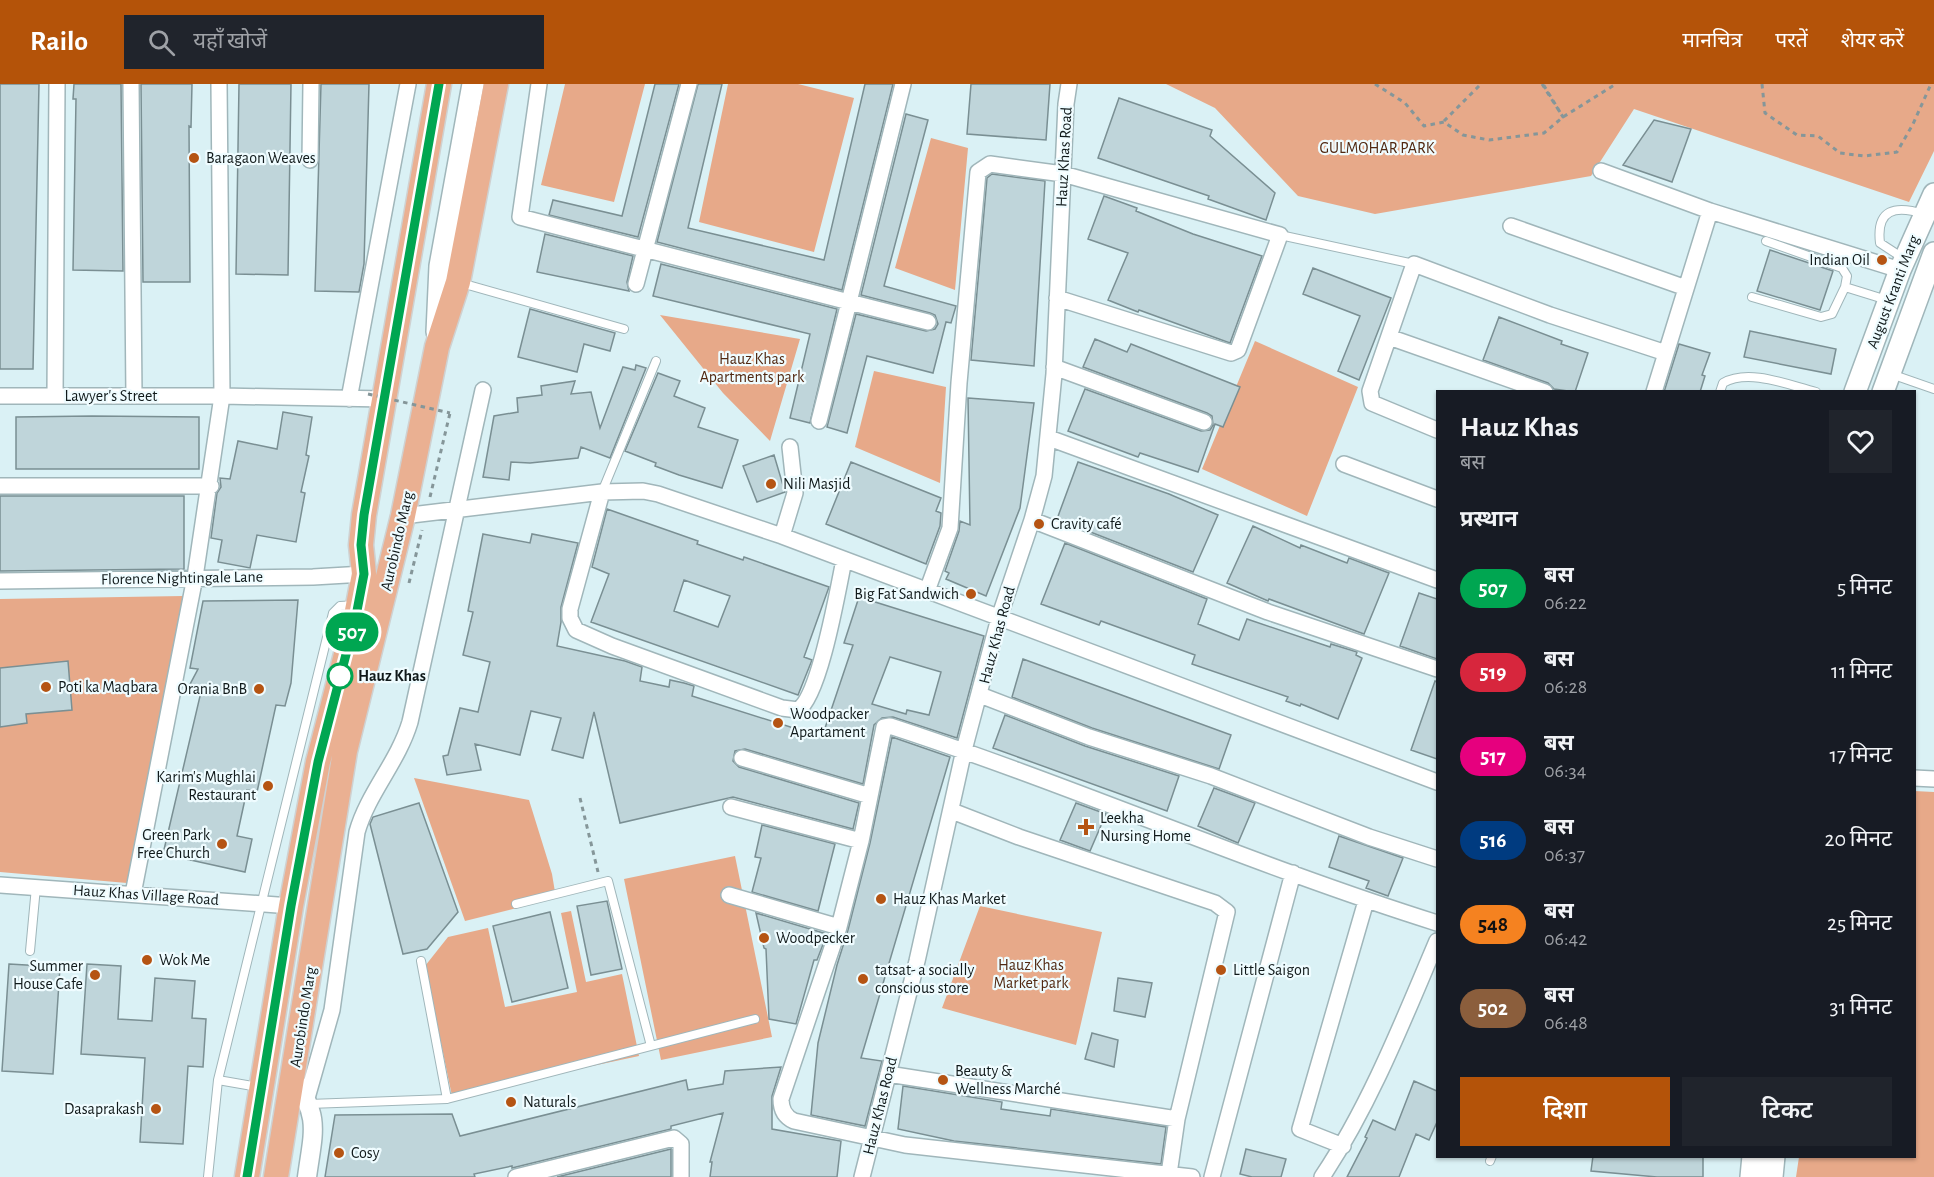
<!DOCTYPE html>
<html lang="hi">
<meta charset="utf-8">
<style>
body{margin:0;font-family:"Alegreya Sans","Noto Sans Devanagari",sans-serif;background:#20242c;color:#f1f3f6;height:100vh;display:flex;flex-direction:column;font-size:22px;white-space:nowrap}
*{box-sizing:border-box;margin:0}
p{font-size:20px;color:#9ea1a6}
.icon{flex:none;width:33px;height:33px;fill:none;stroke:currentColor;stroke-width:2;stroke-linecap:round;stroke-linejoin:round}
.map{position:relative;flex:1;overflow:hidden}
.sheet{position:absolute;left:1436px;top:306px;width:480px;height:768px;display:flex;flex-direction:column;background:#171b24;border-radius:0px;box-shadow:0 2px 4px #0004}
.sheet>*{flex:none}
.badge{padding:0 12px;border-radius:20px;font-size:21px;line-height:39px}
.map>.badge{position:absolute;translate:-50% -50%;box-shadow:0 0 0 3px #fff}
h2{padding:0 24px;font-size:22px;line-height:54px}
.round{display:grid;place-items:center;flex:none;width:63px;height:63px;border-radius:0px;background:#20242c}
.overview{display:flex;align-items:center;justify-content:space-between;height:102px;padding:0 24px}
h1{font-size:28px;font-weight:600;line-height:45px}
.primary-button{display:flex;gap:12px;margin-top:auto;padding:12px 24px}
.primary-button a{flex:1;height:69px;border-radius:0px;background:#b45309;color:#fff;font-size:24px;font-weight:600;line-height:69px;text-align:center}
.primary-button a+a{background:#20242c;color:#f1f3f6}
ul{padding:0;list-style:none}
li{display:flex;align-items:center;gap:18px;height:84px;padding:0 24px}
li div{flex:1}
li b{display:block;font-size:22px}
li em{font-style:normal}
li .badge{min-width:66px;font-weight:700;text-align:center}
header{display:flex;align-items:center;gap:36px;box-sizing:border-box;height:84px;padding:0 30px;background:#b45309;color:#fff}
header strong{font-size:28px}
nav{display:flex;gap:33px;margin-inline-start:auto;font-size:21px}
.search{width:420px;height:54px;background:#20242c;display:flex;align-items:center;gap:15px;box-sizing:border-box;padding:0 21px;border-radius:0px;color:#9ea1a6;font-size:22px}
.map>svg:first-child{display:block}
.green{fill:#e7a989}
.building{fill:#bfd5da;stroke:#7a8f93;stroke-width:1.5;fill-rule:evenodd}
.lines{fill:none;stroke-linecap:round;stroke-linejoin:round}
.service-casing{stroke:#a0b6ba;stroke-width:10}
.minor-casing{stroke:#a0b6ba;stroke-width:18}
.tertiary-casing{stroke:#a0b6ba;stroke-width:21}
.secondary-casing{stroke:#a0b6ba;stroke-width:24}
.trunk-casing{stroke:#cfd1d1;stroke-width:27}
.path{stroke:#859699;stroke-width:3;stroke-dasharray:4.5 4.5;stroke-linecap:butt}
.service{stroke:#fff;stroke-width:8}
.minor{stroke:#fff;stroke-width:15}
.tertiary{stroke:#fff;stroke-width:18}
.secondary{stroke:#fff;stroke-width:21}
.trunk{stroke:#eab092;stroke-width:24}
.path-bridge{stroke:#859699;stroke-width:3;stroke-dasharray:4.5 4.5;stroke-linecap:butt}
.line-casing{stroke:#fff;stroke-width:14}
.line{stroke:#00a651;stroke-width:9}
.poi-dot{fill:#b55413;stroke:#effcff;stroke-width:2}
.stop-dot{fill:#fff;stroke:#00a651;stroke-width:3}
.labels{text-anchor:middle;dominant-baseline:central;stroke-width:4.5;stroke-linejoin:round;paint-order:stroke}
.park-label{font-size:16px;fill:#512811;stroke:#effcff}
.street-label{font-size:16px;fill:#10191a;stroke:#effcff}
.poi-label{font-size:16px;fill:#10191a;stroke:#effcff;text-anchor:start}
.stop-label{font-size:16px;font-weight:bold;fill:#10191a;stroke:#effcff;text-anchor:start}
</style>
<header>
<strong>Railo</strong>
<div class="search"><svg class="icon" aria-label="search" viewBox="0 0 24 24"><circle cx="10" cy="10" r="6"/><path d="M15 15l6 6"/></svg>यहाँ खोजें</div>
<nav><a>मानचित्र</a><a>परतें</a><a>शेयर करें</a></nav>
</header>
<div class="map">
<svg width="1934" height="1093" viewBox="0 0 1934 1093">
<rect width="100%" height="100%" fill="#daf1f5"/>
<path class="green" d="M565 0H645L614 118 541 101Z
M728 0H798L854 14 814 168 699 138Z
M1166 0H1934V67L1909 118 1634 25 1591 92 1375 130 1298 112 1215 24Z
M931 54 968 64 955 206 895 184Z
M660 231 800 255 770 357 723 309Z
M1255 257 1358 303 1307 432 1202 385Z
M874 287 946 303 940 399 855 363Z
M183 512 127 799 0 788V515Z
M414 694 529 716 552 790 556 814 465 837Z
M1914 707 1934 708V1093H1796L1799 1073 1914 1072Z
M735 772 772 953 661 976 624 795Z
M980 822 1102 848 1076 961 942 924Z
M571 827 586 898 622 890 639 972 452 1012 425 882 448 853 488 844 505 923 577 908 561 829Z"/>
<path class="building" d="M0 0H39L33 285H0Z
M74 0H121L123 187 73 186 76 15H73Z
M141 0H192L191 43 189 42 190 198H143Z
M239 0H291L288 191 236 190Z
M321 0H369L364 180 359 208 315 207Z
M655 0H679L638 153 549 131 553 116 622 132Z
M698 0H722L688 144 824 176 865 0H893L842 206 657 158Z
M971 0H1050L1046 56 967 50Z
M1119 14 1212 46 1210 52 1275 109 1266 136 1208 115 1209 112 1098 74Z
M906 30 928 36 884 202 956 222 951 239 946 238 933 289 867 272 847 349 827 343 856 230 926 247 935 245 938 240 935 231 930 229 861 211Z
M1654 36 1691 45 1672 98 1623 81Z
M992 90 1045 97 1034 282 971 276 987 94Z
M1104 112 1137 124 1136 127 1193 150 1262 172 1230 259 1139 226 1138 228 1108 216 1128 169 1088 155Z
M545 150 633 172 627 198 629 207 537 188Z
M1770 166 1833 187 1820 226 1757 207Z
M661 180 837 225 810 339 790 334 810 250 653 212Z
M1313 184 1391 214 1359 296 1338 287 1360 232 1303 210Z
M530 225 615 249 610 267 584 260 577 288 518 273Z
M1499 233 1562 257 1561 260 1588 269 1575 308 1554 305 1548 299 1483 276Z
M1750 247 1836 265 1831 290 1744 273Z
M1095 255 1127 268 1131 260 1240 303 1223 343 1215 340 1198 388 1140 369 1138 373 1068 347 1085 305 1201 347 1210 346 1213 341 1212 332 1207 329 1083 283Z
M1679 260 1710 269 1702 291 1705 292 1700 308H1664Z
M636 281 646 284 610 374 581 363 578 374 530 379 511 378 509 396 483 393 494 332 518 328 517 314 542 311 541 302 575 297 571 310 591 308 600 344 623 283 635 286Z
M658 289 680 297 674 312 705 324 698 343 738 356 722 404 679 391 655 382 656 379 625 367Z
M968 314 1034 319 1020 424 986 512 946 495 949 489 945 487 959 447 960 437 970 441Z
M283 328 312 333 306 371 309 372 301 408 305 409 296 458 257 451 250 484 218 478 222 456 211 454 217 409 221 403 220 394 230 395 238 357 277 365Z
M92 332 199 333V385H16V333Z
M774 371 785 408 757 418 743 382Z
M851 378 941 414 936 427 941 429 940 442 926 480 826 440Z
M1078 378 1169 410 1218 431 1193 488 1057 435Z
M0 412H184V485L0 487Z
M607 425 698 457 697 460 743 476 744 473 829 503 804 573 812 576 798 611 591 538 609 490 592 483ZM684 496 730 512 718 543 674 527Z
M1253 442 1300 464 1301 461 1347 479 1349 474 1389 489 1364 550 1269 515 1268 517 1227 499Z
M483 450 530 459 532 450 578 459 561 523V538L557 562 625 577 642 583 640 597 669 603 670 596 684 599 694 602 692 612 822 653 853 561 844 559 859 513 984 552 957 654 893 633 882 634 874 641 863 700 745 665 735 667 733 677 739 683 859 719 853 745 733 713 620 739 594 628 583 674 552 666 561 634 531 627 520 671 475 660 481 686 447 691 443 672 448 671 460 624 478 628 490 578 463 571 473 528 468 527ZM890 573 941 588 929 631 907 626 906 630 872 620Z
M1065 459 1207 515 1198 540 1239 556 1247 535 1330 563 1331 560 1357 568 1356 571 1362 574 1338 635 1301 620 1300 622 1286 617 1288 613 1192 580 1195 571 1101 537 1099 541 1041 520Z
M1419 509 1437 515V575L1400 562Z
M298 516 291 599 285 622 276 621 257 708 247 706 237 752 252 755 245 788 163 770 201 608 187 606 198 585 190 584 203 517Z
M1023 575 1231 651 1219 685 1092 644 1012 613Z
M68 577 72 626 26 630 27 639 0 643V584Z
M1435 597 1437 598V675L1411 666Z
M1005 631 1085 662 1179 692 1167 727 993 664Z
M892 653 950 673 861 974 882 977 865 1042 811 1031 818 959 837 881 848 846 870 759Z
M1214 704 1255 719 1238 759 1198 742Z
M419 719 458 828 427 865 403 870 370 740 373 733Z
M1076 719 1106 730 1090 767 1060 756Z
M762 741 835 760 818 827 752 808 761 774 755 773Z
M1339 752 1403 774 1388 812 1366 804 1369 797 1329 783Z
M607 817 622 885 591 891 577 822Z
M550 828 568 904 512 918 493 842Z
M756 829 827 850 817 876H814L796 940 769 935 766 865 764 864Z
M9 880 60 883 53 990 2 987Z
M87 880 121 882 118 935 152 937 155 894 195 897 192 934 206 935 203 983 188 982 183 1060 140 1058 145 974 81 970Z
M1118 894 1152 899 1145 933 1114 927Z
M1092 949 1118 956 1114 983 1085 975Z
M781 983 772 1012V1045L841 1057 837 1093H710L712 1078H710L723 1029 671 1042V1045L512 1084V1082L474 1090 475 1093H325L335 1031 452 1030 460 1052 686 996 688 1006 723 1000 725 987Z
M1414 997 1437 1007V1038L1429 1056 1416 1050 1399 1093H1347L1367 1054 1365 1053 1373 1036 1395 1046Z
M903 1002 1002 1018 1001 1025 1050 1032 1051 1025 1166 1043 1161 1080 954 1057 898 1045Z
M671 1065V1093H557Z
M1246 1065 1286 1075 1281 1093H1252L1240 1090Z
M1593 1072H1703V1093H1657L1591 1087Z"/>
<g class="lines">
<g class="service-casing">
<path id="service" d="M1280 151 1414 180
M1903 174 1880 159C1876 125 1895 121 1924 130
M461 199 624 245
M1845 203 1887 216
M1752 213 1821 233 1832 230 1845 203 1847 192 1842 184 1766 157
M1891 290 1934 305
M1720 308 1723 299C1749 284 1788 301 1816 308
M602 408 656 277
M516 820 608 797 651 962
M30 867 36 803
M421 877 447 1015
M218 996 258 1003
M309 1020 447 1015 755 935
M1490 1077 1492 1072
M208 1093 218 996 333 529 340 522 356 521"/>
</g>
<g class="minor-casing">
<path id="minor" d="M131 0 134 312
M539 0 520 133 849 218 903 0
M310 76 311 0
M1601 87 1710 127 1654 308
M1710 127 1900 186
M1511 142 1686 204
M636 200 689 0
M1389 253 1545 308
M1054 283 1204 338
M0 312H222L385 315
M55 312 57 0
M349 315 408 0
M819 337 849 218 928 238
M1437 346 1372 319 1370 307 1414 180 1550 231 1666 269
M1049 354 1437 496
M1344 380 1437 415
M0 402H211
M602 408 570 525V534L576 546 612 562 782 624 798 626C820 612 838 505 844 476
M403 432 602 408 643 407 658 410 782 452 1437 698
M1032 436 1268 528 1437 585
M782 452 795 409 790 363
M0 497 313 493 364 490
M927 507 950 444 959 299 978 88 990 80 1063 90 1280 151 1238 266 1231 269 1057 214
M980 611 1089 653 1211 692 1369 753 1437 775
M742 674 870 712
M1914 694 1934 695
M731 723 861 757
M952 727 1019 753 1215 819 1227 828 1177 1035 1169 1090
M0 801 291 822
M133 810 195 493 222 312 219 0
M729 811 839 843
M888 990 1177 1035
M307 1014 332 926 357 748C368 709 398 678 410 638L483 306
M1343 1062 1300 1045 1366 817
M516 1093 674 1054 681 1060V1093
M862 1093 917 877 964 666 999 534 1032 436 1044 392 1054 290 1066 20 1069 0
M1192 1093 905 1061 794 1037C785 1033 781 1026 781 1015L839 843 861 757 884 643 890 642C1074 702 1252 781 1437 839
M1212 1093 1293 789
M1322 1093C1370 1021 1403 937 1437 857"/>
</g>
<g class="tertiary-casing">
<path id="tertiary" d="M293 994C321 1033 313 1048 307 1093"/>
</g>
<g class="secondary-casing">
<path id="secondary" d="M437 248 440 182 473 0
M1855 308 1900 186 1934 110
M1883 308 1934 169
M1751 1093 1753 1072
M1772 1093 1774 1072"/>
</g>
<g class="trunk-casing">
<path id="trunk" d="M247 1093 291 822 318 678 356 532 364 490 361 461 364 431 439 0
M276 1093 345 667 403 432 437 263 458 198 496 0"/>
</g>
<path class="path" d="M1375 0 1405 19 1424 42 1444 38 1463 51 1489 56 1544 49 1563 33 1616 0
M1542 0 1563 33 1543 0
M1762 0 1765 29 1797 51 1818 52 1840 69 1864 72 1897 68 1913 40 1931 0
M1444 37 1481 0
M430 413 450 329
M409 499 422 446
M580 714 598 788"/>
<use href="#service" class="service"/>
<use href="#minor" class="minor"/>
<use href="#tertiary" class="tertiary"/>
<use href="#secondary" class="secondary"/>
<use href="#trunk" class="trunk"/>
<path class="path-bridge" d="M368 310 450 329"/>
</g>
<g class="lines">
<g class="line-casing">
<path id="line" d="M247 1093 291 822 318 678 356 532 364 490 361 461 364 431 439 0"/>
</g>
<use href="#line" class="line"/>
</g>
<g class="poi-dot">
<circle cx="194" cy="74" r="6"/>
<circle cx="1882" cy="176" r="6"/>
<circle cx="771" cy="400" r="6"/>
<circle cx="1039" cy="440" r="6"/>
<circle cx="971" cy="510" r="6"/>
<circle cx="46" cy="603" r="6"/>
<circle cx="259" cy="605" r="6"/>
<circle cx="778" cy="639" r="6"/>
<circle cx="268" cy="702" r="6"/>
<path d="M1083 734h6v6h6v6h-6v6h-6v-6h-6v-6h6z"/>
<circle cx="222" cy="760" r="6"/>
<circle cx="881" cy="815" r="6"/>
<circle cx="764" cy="854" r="6"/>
<circle cx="147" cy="876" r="6"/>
<circle cx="1221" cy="886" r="6"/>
<circle cx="95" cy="891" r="6"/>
<circle cx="863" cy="895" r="6"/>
<circle cx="943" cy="996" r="6"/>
<circle cx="511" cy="1018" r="6"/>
<circle cx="156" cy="1025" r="6"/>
<circle cx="339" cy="1069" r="6"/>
</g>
<circle class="stop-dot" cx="340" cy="592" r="12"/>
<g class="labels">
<g class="park-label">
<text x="1377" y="64">GULMOHAR PARK</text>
<text x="752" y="275">Hauz Khas<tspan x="752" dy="18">Apartments park</tspan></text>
<text x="1031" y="881">Hauz Khas<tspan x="1031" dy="18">Market park</tspan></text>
</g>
<g class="street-label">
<text transform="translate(1064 73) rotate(-87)">Hauz Khas Road</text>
<text transform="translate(1893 208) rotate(-69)">August Kranti Marg</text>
<text x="111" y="312">Lawyer's Street</text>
<text transform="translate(397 457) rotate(-77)">Aurobindo Marg</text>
<text transform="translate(182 494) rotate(-1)">Florence Nightingale Lane</text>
<text transform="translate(997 551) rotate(-75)">Hauz Khas Road</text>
<text transform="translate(146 811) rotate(4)">Hauz Khas Village Road</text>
<text transform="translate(303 933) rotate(-81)">Aurobindo Marg</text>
<text transform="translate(880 1022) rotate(-76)">Hauz Khas Road</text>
</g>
<g class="poi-label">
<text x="206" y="74">Baragaon Weaves</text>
<text x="1870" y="176" text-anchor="end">Indian Oil</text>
<text x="783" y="400">Nili Masjid</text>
<text x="1051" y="440">Cravity café</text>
<text x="959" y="510" text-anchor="end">Big Fat Sandwich</text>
<text x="58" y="603">Poti ka Maqbara</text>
<text x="247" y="605" text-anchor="end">Orania BnB</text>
<text x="790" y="630">Woodpacker<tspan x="790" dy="18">Apartament</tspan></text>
<text x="256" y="693" text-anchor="end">Karim's Mughlai<tspan x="256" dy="18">Restaurant</tspan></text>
<text x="1100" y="734">Leekha<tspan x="1100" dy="18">Nursing Home</tspan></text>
<text x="210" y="751" text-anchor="end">Green Park<tspan x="210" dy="18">Free Church</tspan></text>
<text x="893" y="815">Hauz Khas Market</text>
<text x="776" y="854">Woodpecker</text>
<text x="159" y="876">Wok Me</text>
<text x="83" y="882" text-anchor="end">Summer<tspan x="83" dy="18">House Cafe</tspan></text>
<text x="875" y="886">tatsat- a socially<tspan x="875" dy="18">conscious store</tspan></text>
<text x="1233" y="886">Little Saigon</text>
<text x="955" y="987">Beauty &amp;<tspan x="955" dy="18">Wellness Marché</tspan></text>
<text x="523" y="1018">Naturals</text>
<text x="144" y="1025" text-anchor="end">Dasaprakash</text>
<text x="351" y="1069">Cosy</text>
</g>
<g class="stop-label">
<text x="358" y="592">Hauz Khas</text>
</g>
</g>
</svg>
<b class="badge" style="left:352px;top:548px;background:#00a651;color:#fff">507</b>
<section class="sheet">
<div class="overview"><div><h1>Hauz Khas</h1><p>बस</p></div><a class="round"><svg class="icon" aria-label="heart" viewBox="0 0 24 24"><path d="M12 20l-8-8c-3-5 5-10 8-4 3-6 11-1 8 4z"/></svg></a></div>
<h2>प्रस्थान</h2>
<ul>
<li><span class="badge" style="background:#00a651;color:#fff">507</span><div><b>बस</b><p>06:22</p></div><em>5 मिनट</em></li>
<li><span class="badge" style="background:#d7263d;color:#fff">519</span><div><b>बस</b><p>06:28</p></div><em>11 मिनट</em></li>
<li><span class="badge" style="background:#e6007e;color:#fff">517</span><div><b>बस</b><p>06:34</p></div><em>17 मिनट</em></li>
<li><span class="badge" style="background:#003b80;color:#fff">516</span><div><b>बस</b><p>06:37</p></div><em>20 मिनट</em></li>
<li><span class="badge" style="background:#f58220;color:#111">548</span><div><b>बस</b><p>06:42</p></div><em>25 मिनट</em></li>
<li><span class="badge" style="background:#8b5e3c;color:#fff">502</span><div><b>बस</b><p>06:48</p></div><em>31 मिनट</em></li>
</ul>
<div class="primary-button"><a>दिशा</a><a>टिकट</a></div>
</section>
</div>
